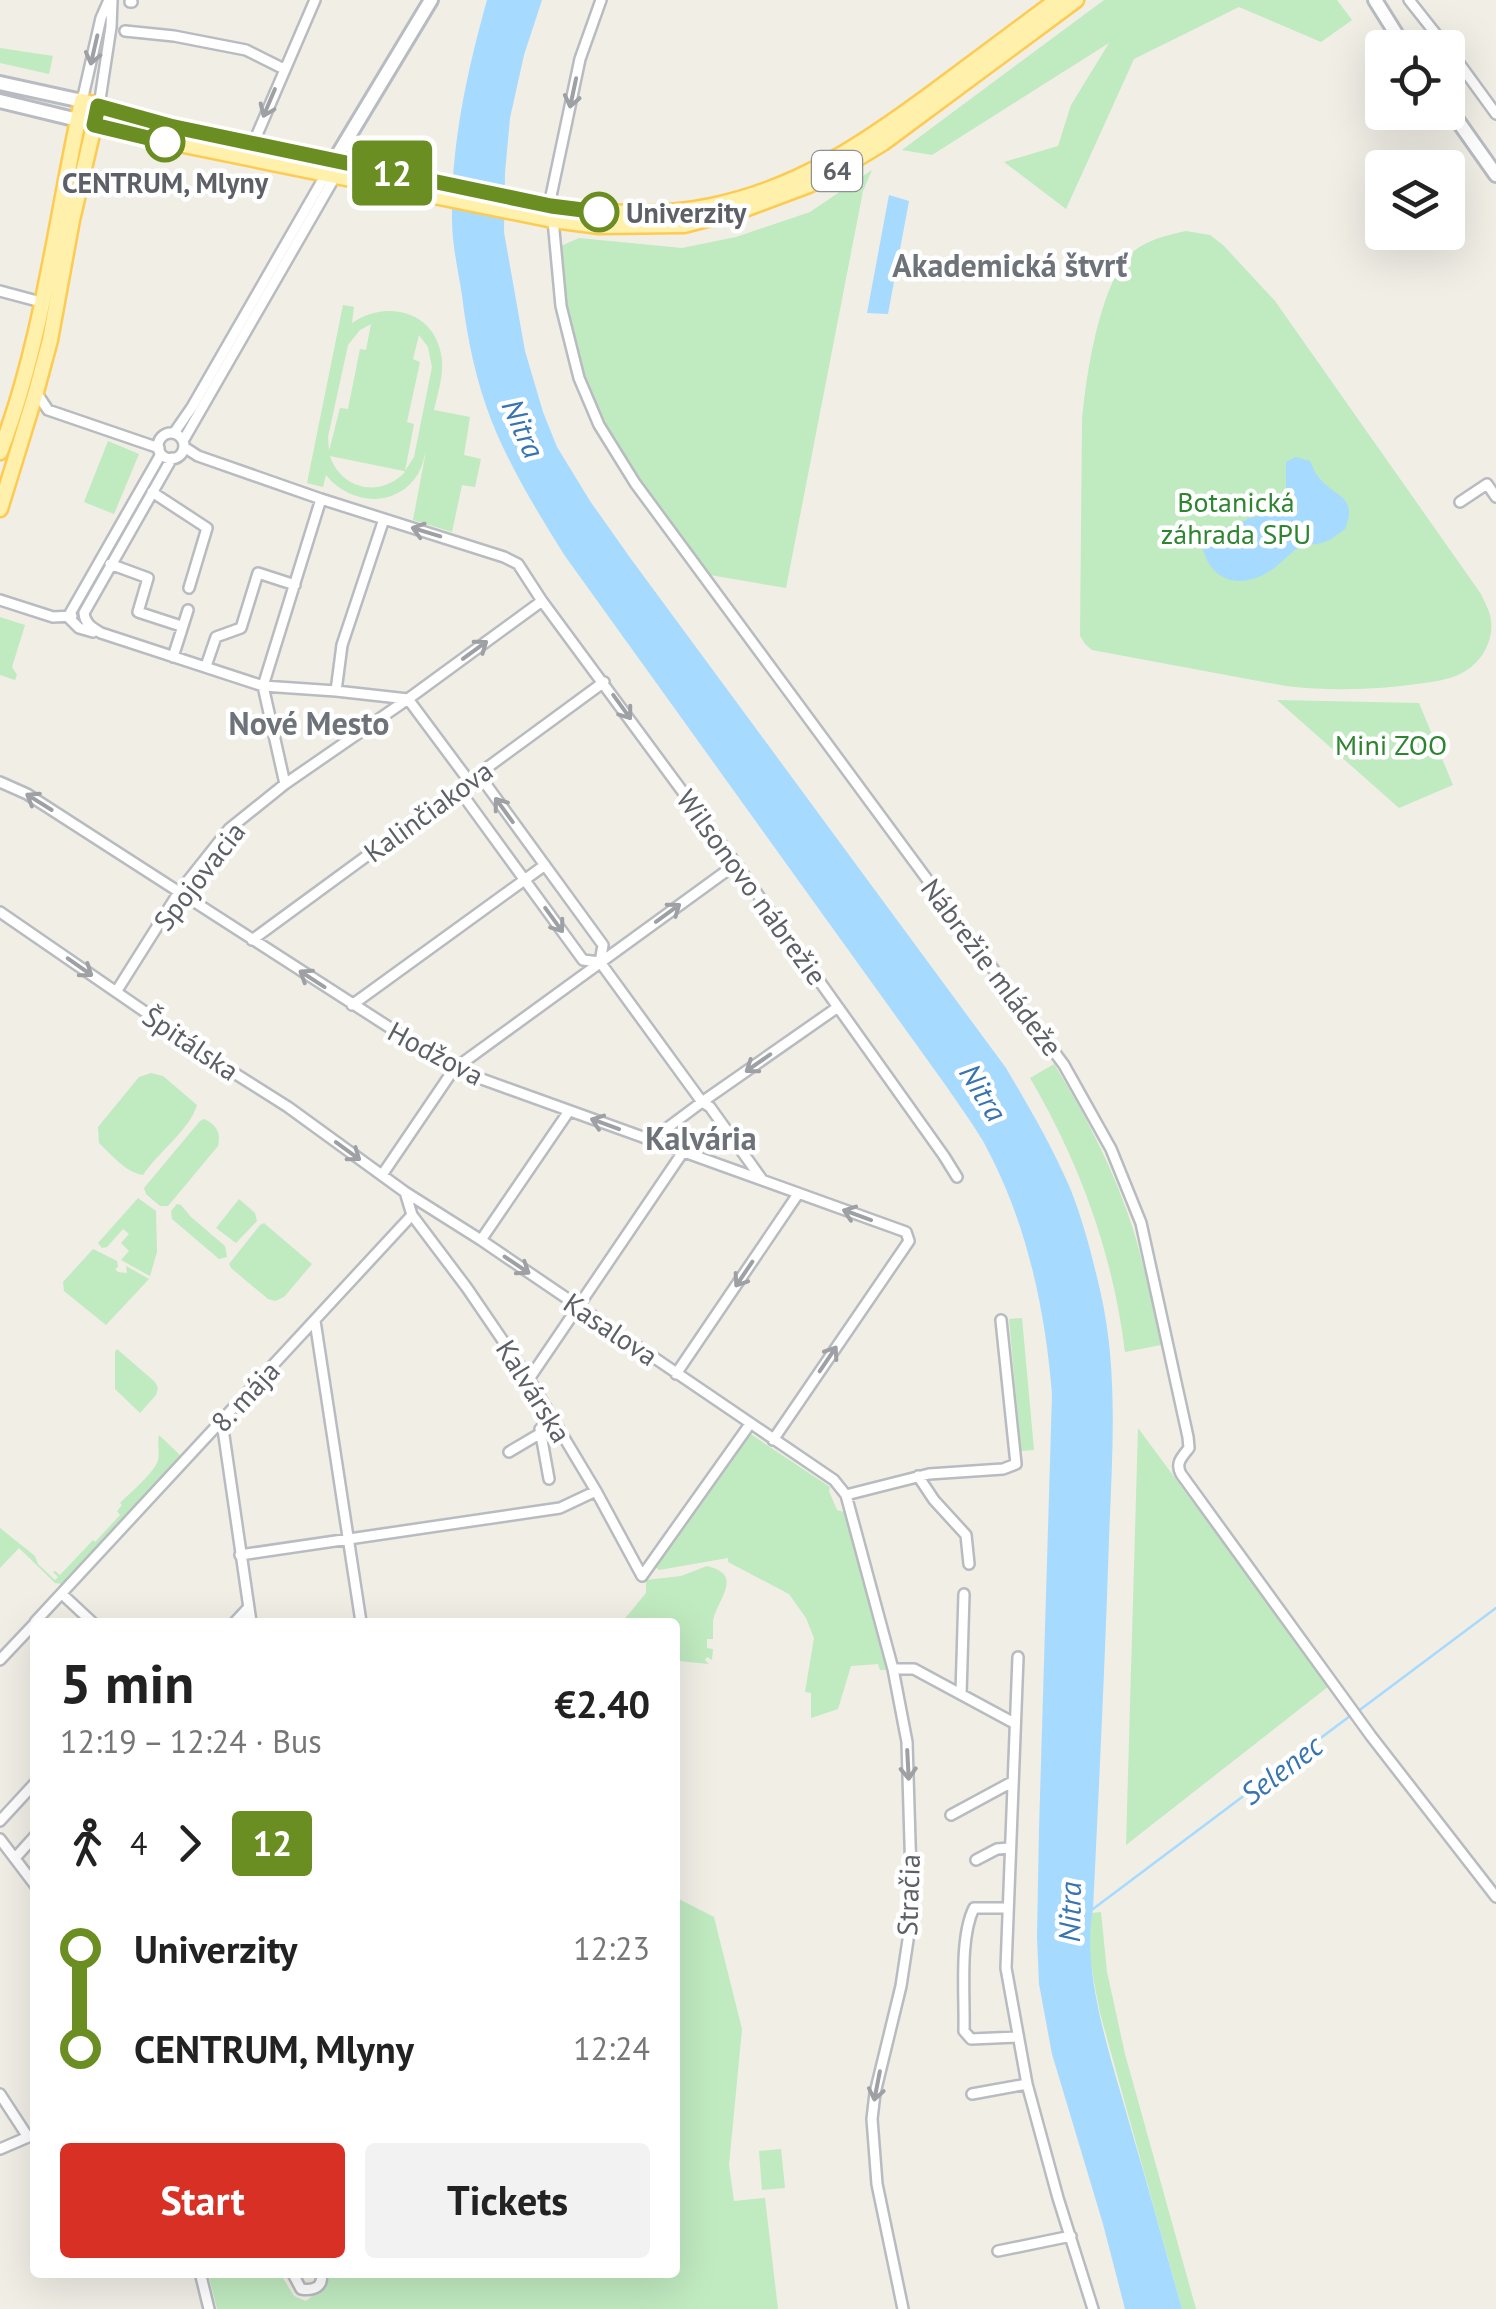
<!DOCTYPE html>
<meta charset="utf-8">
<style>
body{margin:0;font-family:"PT Sans",sans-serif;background:#f2f2f2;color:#222;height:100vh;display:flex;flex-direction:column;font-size:38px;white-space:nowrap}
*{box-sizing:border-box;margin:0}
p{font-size:32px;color:#767676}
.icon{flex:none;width:55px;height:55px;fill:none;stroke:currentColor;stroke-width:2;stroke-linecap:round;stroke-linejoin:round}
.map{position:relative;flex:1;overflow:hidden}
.side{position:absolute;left:30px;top:1618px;width:650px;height:660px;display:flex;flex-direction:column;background:#fff;border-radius:10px;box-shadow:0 10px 40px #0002}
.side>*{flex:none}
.badge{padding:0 20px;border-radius:8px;font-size:35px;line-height:65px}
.fabs{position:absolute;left:1365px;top:30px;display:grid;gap:20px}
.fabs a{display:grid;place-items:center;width:100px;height:100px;border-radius:10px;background:#fff;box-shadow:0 10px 40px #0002;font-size:50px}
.map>.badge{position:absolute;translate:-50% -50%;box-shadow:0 0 0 5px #fff}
.legs{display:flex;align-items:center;gap:15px;height:110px;padding:0 30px;font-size:32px}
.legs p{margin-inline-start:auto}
.headline{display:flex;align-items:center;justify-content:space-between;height:170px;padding:0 30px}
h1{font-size:55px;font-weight:600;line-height:75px}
.button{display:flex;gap:20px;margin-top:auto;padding:20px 30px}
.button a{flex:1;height:115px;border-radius:10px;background:#d93025;color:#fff;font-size:40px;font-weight:600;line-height:115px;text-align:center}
.button a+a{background:#f2f2f2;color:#222}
ul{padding:0 30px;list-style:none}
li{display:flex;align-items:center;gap:35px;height:100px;font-size:38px}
li i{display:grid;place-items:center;width:15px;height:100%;margin:0 12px;background:currentColor}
li i::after{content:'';width:25px;height:25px;margin:-12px;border:8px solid;border-radius:50%;background:#fff}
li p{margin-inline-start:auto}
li:first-child i{background:linear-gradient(#0000 50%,currentColor 0)}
li:last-child i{background:linear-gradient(currentColor 50%,#0000 0)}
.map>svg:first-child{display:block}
.green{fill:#c0eac0;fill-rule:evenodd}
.water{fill:#a6daff}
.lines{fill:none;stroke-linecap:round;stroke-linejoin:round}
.stream{stroke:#a6daff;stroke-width:2.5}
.street-casing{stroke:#b8bbc0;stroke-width:14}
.secondary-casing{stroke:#b8bcc2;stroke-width:18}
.primary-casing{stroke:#fdcb51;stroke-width:19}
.street{stroke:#fff;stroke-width:9}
.secondary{stroke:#fff;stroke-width:12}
.primary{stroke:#fff0ab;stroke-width:14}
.oneway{stroke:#9ea0a4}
.line-1-casing{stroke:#fff;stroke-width:22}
.line-1{stroke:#6b8e23;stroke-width:15}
.stop-1-dot{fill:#fff;stroke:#6b8e23;stroke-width:5}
.labels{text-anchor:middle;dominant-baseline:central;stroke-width:9;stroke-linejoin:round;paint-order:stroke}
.shield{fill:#fff;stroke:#8e9095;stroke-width:2.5}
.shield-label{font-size:25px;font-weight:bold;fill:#5d6167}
.stop-label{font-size:28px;font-weight:bold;fill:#5d6167;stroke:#fff}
.park-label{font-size:28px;fill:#2d8530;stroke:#fff}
.street-label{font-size:28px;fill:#5d6167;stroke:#fff}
.water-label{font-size:30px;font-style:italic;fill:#3674b2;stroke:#fff}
.quarter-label{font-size:32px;font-weight:bold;fill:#6d7379;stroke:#fff}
</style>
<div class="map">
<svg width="1496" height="2309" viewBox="0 0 1496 2309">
<rect width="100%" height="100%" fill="#f0eee5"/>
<path class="green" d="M1104 0H1337L1352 20 1321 42 1239 7 1134 59 1066 209 1004 162 1058 146 1071 105 1109 43 932 155 902 150Z
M0 48 53 56 49 74 0 63Z
M872 170 863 191 786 588 710 575C657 503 597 434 574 345 566 313 564 279 561 246L579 238 682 248 736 237 810 212Z
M1186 231 1210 235 1223 245 1275 301 1481 594C1484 601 1488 608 1490 615 1496 638 1482 663 1462 673 1449 680 1431 682 1417 684 1373 690 1330 691 1286 686L1092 650 1085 644 1080 636 1082 423C1085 380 1100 279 1134 251 1149 239 1168 235 1186 231Z
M343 305 354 307 352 323C385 300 433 310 441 354 445 372 438 392 434 410L470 417 464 455 481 459 475 487 462 485 452 532 413 520 426 451C424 458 422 467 418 474 396 509 350 505 326 475L323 487 307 483ZM371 324 366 350 360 349 348 409 340 408 329 451 328 437 348 345 360 330ZM419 335 428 347 432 367 414 457 405 471 414 424 407 422 420 362 413 359ZM330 456 404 471 405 472C381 498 341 490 330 456Z
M108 441 139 454 114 514 84 502Z
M0 617 25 625 12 667 17 675 15 680 0 675Z
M1277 700 1419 703 1453 785 1399 808Z
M1054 1064C1087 1117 1115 1172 1134 1232 1145 1269 1153 1308 1161 1345L1125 1352C1113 1254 1080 1163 1030 1078Z
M151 1073 163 1076 197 1105C189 1131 158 1152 143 1175 125 1172 112 1155 99 1143L98 1127 139 1077Z
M204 1119C217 1125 221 1133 218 1146L168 1206H160L146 1194 144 1188 200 1121Z
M138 1198 156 1211 157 1252 150 1276 121 1260 129 1251 121 1243 129 1234 123 1229 107 1247 102 1248 98 1243Z
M239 1199 255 1213 257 1221 236 1243 216 1228Z
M177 1204 181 1205 191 1217 225 1246 227 1257 219 1259 172 1219 171 1211Z
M264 1223 312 1264 284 1297 275 1301 268 1299 231 1268 229 1264 260 1225Z
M93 1249 117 1261 118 1267 115 1269 118 1272 127 1273 126 1266 149 1279 106 1325 64 1291 63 1282Z
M1022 1318 1034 1450 1021 1451 1009 1319Z
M117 1349 155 1382 158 1388 156 1395 140 1413 115 1389V1352Z
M1138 1428 1329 1686 1126 1845Z
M749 1433 830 1487 829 1491 837 1510 844 1512 891 1670H880L878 1664 851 1666 838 1709 811 1718V1693L805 1692 814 1638 806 1618 789 1594 728 1562V1558L659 1570 653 1565Z
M159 1435 181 1456 61 1584 55 1583 19 1548 0 1568V1528L35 1556 38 1564 55 1580 58 1577 53 1572 55 1571 60 1575 93 1540 95 1542 120 1515 117 1511 122 1505 120 1503C130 1493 155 1472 158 1460 160 1451 157 1444 159 1435Z
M707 1566C745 1575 717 1599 713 1621 713 1623 713 1638 713 1639H707V1648L713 1649 712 1660 707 1657 705 1660 709 1664 678 1661 675 1669V1622H622L646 1593V1580L681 1576Z
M675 1897 714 1917 742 2029 729 2165 734 2201 765 2198 778 2309H217L208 2273H280L294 2296 306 2301 327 2284 328 2273 675 2272Z
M1101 1912 1107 1972 1125 2054 1196 2309H1182L1100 2013C1094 1981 1085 1945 1092 1913Z
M781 2149 785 2188 762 2190 759 2151Z"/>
<path class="water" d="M487 0H542L524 55 510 118 505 173 504 232 525 351 543 412 557 447 590 501 631 559 1006 1068C1029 1107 1052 1146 1070 1188 1083 1220 1092 1256 1100 1290 1119 1371 1112 1456 1109 1539 1105 1662 1099 1786 1093 1909 1080 1973 1114 2067 1131 2129 1149 2189 1165 2249 1182 2309H1125L1103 2224 1052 2054 1039 1984 1037 1936 1039 1830 1052 1394C1045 1307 1026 1219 983 1141 971 1121 957 1102 944 1083L565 556C538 513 511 469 492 422 476 381 467 338 462 295 458 270 452 244 452 219 451 144 467 72 487 0Z
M889 195 909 201 888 314 867 313Z
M1296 457 1310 461C1313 466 1314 472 1318 476 1333 498 1359 494 1345 529 1337 535 1327 543 1317 544 1305 545 1312 541 1301 546 1290 552 1281 564 1270 571 1235 593 1205 577 1201 538 1215 528 1225 529 1240 523 1250 518 1252 516 1263 516L1265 507 1286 494V462Z"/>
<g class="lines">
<path class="stream" d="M1357 1712 1496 1608
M1093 1909 1350 1716"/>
<g class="street-casing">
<path id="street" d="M1409 0 1447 48
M130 2H132
M125 31 174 36 246 50 284 69
M1448 48 1496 114
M82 101 101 18 109 0
M99 106 111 27 112 0
M253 144 315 0
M551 206V196L580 59 601 0
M553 220 561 306 579 378 599 425 635 483 1064 1065 1111 1149 1141 1223 1188 1437 1189 1448C1182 1457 1175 1463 1181 1474L1371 1736 1496 1897
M0 291 41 302
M36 392 48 410 159 448
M174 433 192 407 326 174
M158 446a13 13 0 1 1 26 0a13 13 0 1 1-26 0Z
M183 441 336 175
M184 447 198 456 321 499 504 557 518 564 542 601 736 864 944 1156 957 1177
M152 492 207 528 189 588
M1460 502 1487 484 1496 497
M110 564 148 578 138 612 181 626
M0 600 53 617 72 616
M84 613C85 624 93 628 101 633L263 686 336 691 408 699
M84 613 172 458
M93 632 79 628 68 617 161 454
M173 657 188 610
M206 666 216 637 241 628 258 573 295 585
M336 691 342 645 384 519
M408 699 469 781 485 783 603 945 600 962 583 960 465 798 469 781
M0 782 27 794 454 1069 906 1232 909 1241 773 1440
M285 784 263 686 321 499
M0 912 231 1071 288 1107 405 1192 481 1240 834 1480 846 1495 893 1669 907 1742 911 1875 908 1940 901 1986 875 2093 872 2119 877 2184 903 2309
M252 940 604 682
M600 962 702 1102 710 1107 761 1178
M116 992 179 892 229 829 285 784 408 699 542 601
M352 1005 545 865
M651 1140 702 1102 838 1007
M382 1175 454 1069 736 864
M405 1192 412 1215 467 1288 529 1379 596 1491 642 1576 750 1424
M481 1240 569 1111
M315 1321 361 1622
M676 1374 798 1194
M529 1379 683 1152
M222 1422 251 1622
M509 1452 541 1433
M918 1476 934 1500 966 1535 969 1564
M549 1479 540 1429 553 1418
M846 1495 929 1474 1003 1469 1016 1464 1001 1320
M240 1555 560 1508 596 1491
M62 1594 92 1622
M35 1622 412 1215
M235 1622 248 1608
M1018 1657 1006 1968 1027 2084 1058 2198 1093 2309
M0 1660 35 1623
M893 1669H914L1014 1723
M961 1694 964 1594
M951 1815 1012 1782
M0 1821 35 1783
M0 1839 35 1885
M16 1857 35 1836
M976 1860 997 1849 1009 1848
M1007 1908H974C959 1938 965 1996 964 2031L971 2039 1017 2037
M0 2094 28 2137
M972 2094 1027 2084
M0 2149 35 2134
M998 2251 1071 2236
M200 2272 209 2309
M292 2272 301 2289C314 2291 324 2287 321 2272"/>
</g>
<g class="secondary-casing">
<path id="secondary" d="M1375 0 1405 48
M0 83 82 101
M0 101 78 120
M1448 107 1496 175
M334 161 431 0"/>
</g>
<g class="primary-casing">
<path id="primary" d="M78 120 115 131 553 220 599 226 684 225 742 210 809 185 837 171 883 143 1076 0
M0 452C43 340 56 218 82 101L170 126 551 206C604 214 659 217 711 206 800 188 869 140 940 87 979 58 1018 29 1057 0
M0 509 36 392 50 340 72 220 96 117"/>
</g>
<use href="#street" class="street"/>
<use href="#secondary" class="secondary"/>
<use href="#primary" class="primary"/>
</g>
<defs><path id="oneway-shaft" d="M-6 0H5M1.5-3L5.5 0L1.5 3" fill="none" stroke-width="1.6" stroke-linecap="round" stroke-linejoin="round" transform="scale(2.5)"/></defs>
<g class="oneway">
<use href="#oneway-shaft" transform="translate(94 50) rotate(103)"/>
<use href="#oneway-shaft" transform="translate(573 93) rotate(102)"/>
<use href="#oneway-shaft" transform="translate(269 103) rotate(113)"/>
<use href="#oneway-shaft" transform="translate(426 532) rotate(-163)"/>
<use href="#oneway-shaft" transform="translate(475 650) rotate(-36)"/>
<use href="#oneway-shaft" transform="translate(622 707) rotate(54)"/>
<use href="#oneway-shaft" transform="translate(39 802) rotate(-148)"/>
<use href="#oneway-shaft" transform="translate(504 810) rotate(-126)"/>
<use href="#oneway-shaft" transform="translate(668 913) rotate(-36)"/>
<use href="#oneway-shaft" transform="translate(554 920) rotate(54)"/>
<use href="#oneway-shaft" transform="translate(80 967) rotate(35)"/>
<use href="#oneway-shaft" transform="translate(312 979) rotate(-147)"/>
<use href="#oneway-shaft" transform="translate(758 1063) rotate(145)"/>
<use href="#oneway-shaft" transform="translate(605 1124) rotate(-160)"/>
<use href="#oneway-shaft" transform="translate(348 1151) rotate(36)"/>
<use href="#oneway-shaft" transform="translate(857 1215) rotate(-160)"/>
<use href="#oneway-shaft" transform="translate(517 1265) rotate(34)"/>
<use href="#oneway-shaft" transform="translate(744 1274) rotate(124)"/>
<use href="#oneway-shaft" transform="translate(828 1359) rotate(-56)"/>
<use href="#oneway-shaft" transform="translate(908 1765) rotate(87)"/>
<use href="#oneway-shaft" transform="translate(877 2086) rotate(101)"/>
</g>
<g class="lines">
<g class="line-1-casing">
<path id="line-1" d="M165 142 94 125 98 106 170 126 551 206 599 212"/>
</g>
<use href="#line-1" class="line-1"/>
</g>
<g class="stop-1-dot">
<circle cx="165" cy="142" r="18"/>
<circle cx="599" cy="212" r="18"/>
</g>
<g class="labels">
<rect class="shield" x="812" y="151" width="50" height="40" rx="8"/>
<g class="shield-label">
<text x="837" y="171">64</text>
</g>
<g class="stop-label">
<text x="165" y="182">CENTRUM, Mlyny</text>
<text x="626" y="212" text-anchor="start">Univerzity</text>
</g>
<g class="park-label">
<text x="1236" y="501">Botanická<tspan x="1236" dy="32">záhrada SPU</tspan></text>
<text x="1391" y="744">Mini ZOO</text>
</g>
<g class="street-label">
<text transform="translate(428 811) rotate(-36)">Kalinčiakova</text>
<text transform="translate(199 876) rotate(-52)">Spojovacia</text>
<text transform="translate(752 887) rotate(54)">Wilsonovo nábrežie</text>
<text transform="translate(992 967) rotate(53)">Nábrežie mládeže</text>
<text transform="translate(191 1043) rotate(34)">Špitálska</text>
<text transform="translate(436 1053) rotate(28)">Hodžova</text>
<text transform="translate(611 1329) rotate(34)">Kasalova</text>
<text transform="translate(534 1391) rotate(58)">Kalvárska</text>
<text transform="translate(245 1396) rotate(-47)">8. mája</text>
<text transform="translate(908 1895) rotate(-88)">Stračia</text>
</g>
<g class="water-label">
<text transform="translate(524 428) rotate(66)">Nitra</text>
<text transform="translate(984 1092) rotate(58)">Nitra</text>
<text transform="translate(1281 1769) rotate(-37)">Selenec</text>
<text transform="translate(1069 1912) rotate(-89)">Nitra</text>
</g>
<g class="quarter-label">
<text x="1010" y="265">Akademická štvrť</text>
<text x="309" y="723">Nové Mesto</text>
<text x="701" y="1138">Kalvária</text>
</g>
</g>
</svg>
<div class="fabs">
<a><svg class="icon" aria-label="locate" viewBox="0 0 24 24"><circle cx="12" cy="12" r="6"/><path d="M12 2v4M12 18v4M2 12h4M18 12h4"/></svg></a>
<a><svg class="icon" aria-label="layers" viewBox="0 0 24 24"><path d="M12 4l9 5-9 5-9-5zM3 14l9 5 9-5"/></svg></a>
</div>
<b class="badge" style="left:392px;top:173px;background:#6b8e23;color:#fff">12</b>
<section class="side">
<div class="headline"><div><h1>5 min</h1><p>12:19 – 12:24 · Bus</p></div><b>€2.40</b></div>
<div class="legs"><svg class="icon" aria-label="walk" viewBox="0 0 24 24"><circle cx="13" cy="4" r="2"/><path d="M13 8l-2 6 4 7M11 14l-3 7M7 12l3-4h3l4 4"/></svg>4<svg class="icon" aria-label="forward" viewBox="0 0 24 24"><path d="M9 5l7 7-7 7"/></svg><b class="badge" style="background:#6b8e23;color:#fff">12</b></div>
<ul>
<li><i style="color:#6b8e23"></i><b>Univerzity</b><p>12:23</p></li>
<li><i style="color:#6b8e23"></i><b>CENTRUM, Mlyny</b><p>12:24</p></li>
</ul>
<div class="button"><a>Start</a><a>Tickets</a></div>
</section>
</div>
